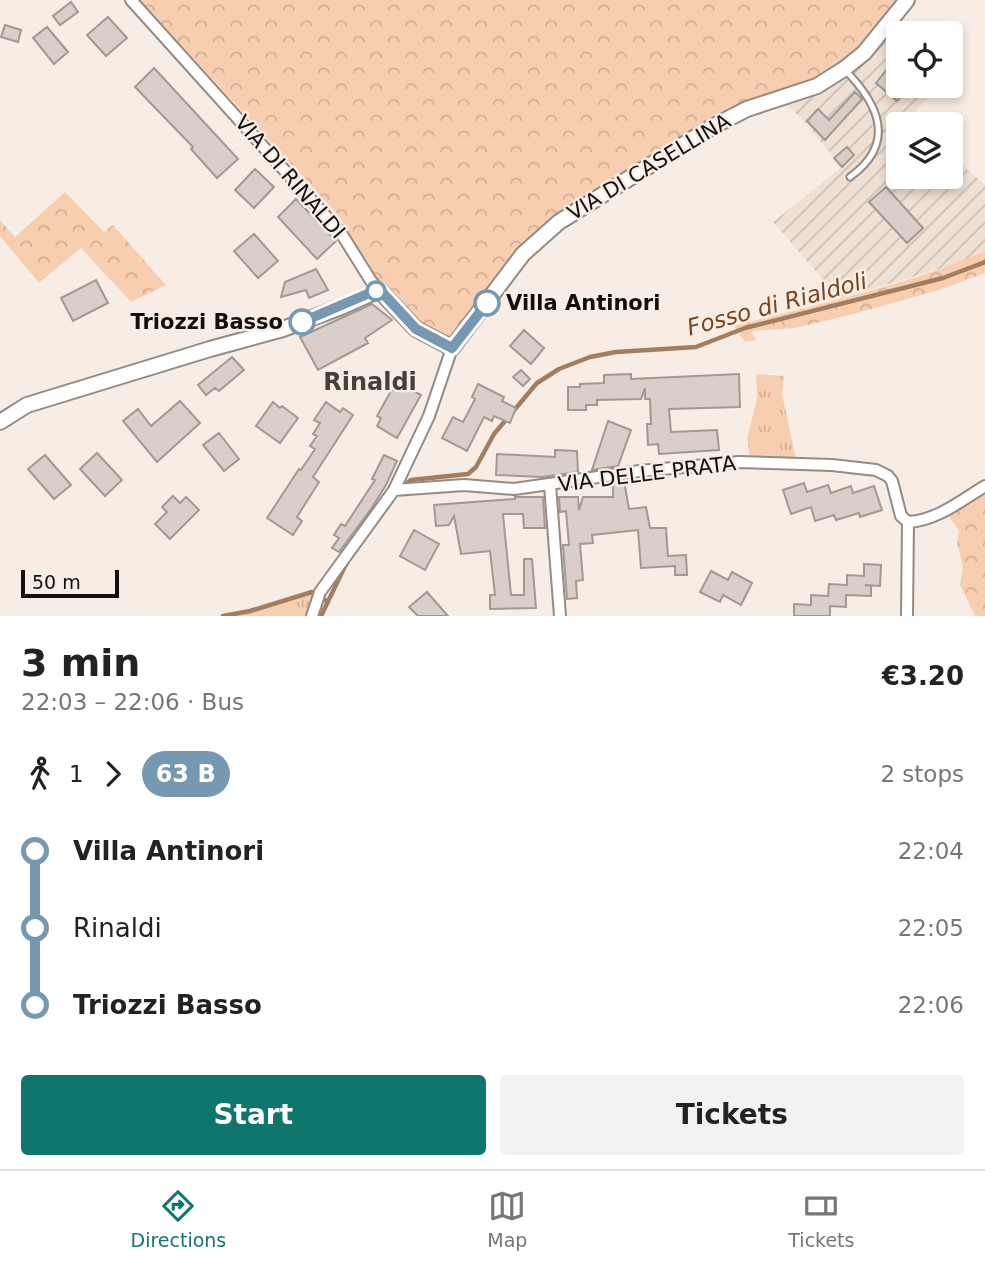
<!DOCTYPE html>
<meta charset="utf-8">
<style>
body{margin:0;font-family:"DejaVu Sans",sans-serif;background:#f2f2f2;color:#222;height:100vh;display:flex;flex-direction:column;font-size:26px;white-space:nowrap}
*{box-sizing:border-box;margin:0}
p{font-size:23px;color:#767676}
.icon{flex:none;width:38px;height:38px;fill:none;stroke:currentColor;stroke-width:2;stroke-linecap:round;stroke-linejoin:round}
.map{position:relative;height:616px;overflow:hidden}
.side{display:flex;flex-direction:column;background:#fff;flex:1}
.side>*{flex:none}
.badge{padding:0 14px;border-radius:23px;font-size:24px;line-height:46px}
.controls{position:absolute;left:886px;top:21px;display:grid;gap:14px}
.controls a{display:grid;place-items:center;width:77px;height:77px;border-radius:7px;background:#fff;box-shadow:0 4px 10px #0003;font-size:35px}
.scale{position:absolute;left:21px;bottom:18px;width:98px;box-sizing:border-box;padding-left:7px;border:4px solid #120f0d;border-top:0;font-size:19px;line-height:24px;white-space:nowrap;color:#120f0d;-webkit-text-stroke:5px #f7ede5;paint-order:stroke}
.map>.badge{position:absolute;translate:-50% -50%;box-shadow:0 0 0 4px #fff}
.legs{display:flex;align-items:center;gap:10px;height:77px;padding:0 21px;font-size:23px}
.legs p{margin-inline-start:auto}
.summary{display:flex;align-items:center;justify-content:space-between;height:119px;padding:0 21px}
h1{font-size:38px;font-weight:700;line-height:52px}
.action{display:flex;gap:14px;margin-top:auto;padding:14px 21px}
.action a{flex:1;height:80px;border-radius:7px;background:#0f766e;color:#fff;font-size:28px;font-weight:700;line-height:80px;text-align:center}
.action a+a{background:#f2f2f2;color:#222}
ul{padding:0 21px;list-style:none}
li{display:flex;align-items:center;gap:24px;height:77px;font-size:26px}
li i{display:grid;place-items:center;width:10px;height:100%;margin:0 9px;background:currentColor}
li i::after{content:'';width:18px;height:18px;margin:-9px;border:5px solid;border-radius:50%;background:#fff}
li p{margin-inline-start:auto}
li:first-child i{background:linear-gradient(#0000 50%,currentColor 0)}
li:last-child i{background:linear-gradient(currentColor 50%,#0000 0)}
.menu{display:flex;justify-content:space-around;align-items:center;height:98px;border-top:2px solid #e0e0e0;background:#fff;font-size:19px;color:#767676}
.menu a{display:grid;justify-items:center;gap:4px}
.menu .selected{color:#0f766e}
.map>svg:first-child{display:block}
.industrial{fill:url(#industrial-furrows)}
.grass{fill:url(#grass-tufts)}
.forest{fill:url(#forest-crowns)}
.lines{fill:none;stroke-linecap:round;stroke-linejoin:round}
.stream{stroke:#a27d60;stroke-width:4.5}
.building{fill:#d9cfc8;stroke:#a29992;stroke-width:2}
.service-casing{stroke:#948b85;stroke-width:9}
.minor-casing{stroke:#948b85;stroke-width:14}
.tertiary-casing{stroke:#948b85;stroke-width:18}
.service{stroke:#fff;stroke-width:5}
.minor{stroke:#fff;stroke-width:10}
.tertiary{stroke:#fff;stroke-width:14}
.line-1-casing{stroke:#fff;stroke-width:16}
.line-1{stroke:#7698b0;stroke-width:10}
.stop-1-dot{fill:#fff;stroke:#7698b0;stroke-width:3.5}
.labels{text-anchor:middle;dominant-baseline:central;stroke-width:5;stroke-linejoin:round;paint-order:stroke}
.street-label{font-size:21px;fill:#120f0d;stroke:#f7ede5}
.stop-label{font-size:21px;font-weight:bold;fill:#120f0d;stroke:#f7ede5;text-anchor:start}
.water-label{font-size:23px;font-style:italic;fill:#77461a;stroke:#f7ede5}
.quarter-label{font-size:24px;font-weight:bold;fill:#473f39;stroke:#f7ede5}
</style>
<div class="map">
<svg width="985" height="616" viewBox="0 0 985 616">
<defs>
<pattern id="industrial-furrows" width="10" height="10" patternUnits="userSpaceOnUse" patternTransform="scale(1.75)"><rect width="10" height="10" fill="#f0e0d3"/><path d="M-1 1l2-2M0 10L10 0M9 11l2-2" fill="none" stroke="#cdbfb4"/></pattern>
<pattern id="grass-tufts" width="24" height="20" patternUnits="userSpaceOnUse" patternTransform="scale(1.75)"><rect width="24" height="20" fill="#f7ceaf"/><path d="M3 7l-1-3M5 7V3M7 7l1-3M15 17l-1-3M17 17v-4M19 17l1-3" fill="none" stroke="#d3b095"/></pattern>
<pattern id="forest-crowns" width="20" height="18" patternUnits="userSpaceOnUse" patternTransform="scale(1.75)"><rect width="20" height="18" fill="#f7ceaf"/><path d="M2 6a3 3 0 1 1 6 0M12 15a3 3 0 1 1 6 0" fill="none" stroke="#d3b095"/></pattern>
</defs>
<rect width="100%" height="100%" fill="#f7ede5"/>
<path class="industrial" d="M878 35 898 53V86L937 87 911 117 918 124H898V177H950V154L985 185V251L958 263 840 299 773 222 842 167 802 119 780 98Z"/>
<path class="grass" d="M756 374 784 376 782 394 797 464 751 462 747 438 757 399Z
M312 592H320L312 616H223L250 611Z"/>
<path class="forest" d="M139 0H907L844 69 747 109 559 222 452 348 416 329 379 290 340 217Z
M65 192 104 232 113 225 166 285 131 302 81 248 39 283 0 236V220L15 237Z
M985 251V273L939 290 846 316 794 328 751 331 756 340 745 342 734 326C818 304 906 286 985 251Z
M985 486V616H975L960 585 963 567 957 542 959 530 944 511Z"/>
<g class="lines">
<path class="stream" d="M403 486 411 480 420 479 468 474 476 467 494 434 537 383 559 369 590 357 616 352 696 347 745 328 943 278 985 262
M223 616 250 611 312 592 328 602
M321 616 348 560"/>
</g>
<path class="building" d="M71 2 78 12 60 25 53 16Z
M108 17 127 38 106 56 87 35Z
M5 25 21 30 18 42 1 37Z
M47 27 68 52 54 64 33 38Z
M154 68 238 159 217 178 191 149 193 147 135 87Z
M888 68 898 77V86H911L897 101 876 83Z
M855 92 862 99 825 140 807 121 818 109 829 120Z
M847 147 854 155 842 167 834 158Z
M255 169 274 187 254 208 235 190Z
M886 187 923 228 907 243 869 202Z
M296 199 336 241 317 259 278 217Z
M254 234 278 261 258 278 234 251Z
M316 269 328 290 309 298 306 290 281 297 285 282Z
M96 280 108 303 73 321 61 298Z
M372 304 392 320 365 338 368 343 318 370 300 337Z
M524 330 544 348 531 364 510 346Z
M232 357 244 370 219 391 215 388 206 395 198 385Z
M521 370 530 379 523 386 513 377Z
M631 374V379L739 374 740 407 669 409 671 432 717 430 719 450 659 454 658 444 648 445 647 424H651L650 399H645V388L641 399 597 400V405H586V410H568V387H580V384L604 383V375Z
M478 384 504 397 502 401 516 408 510 423 494 416 492 421 484 417 467 451 442 438 453 417 463 422 475 399 472 397Z
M402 385 421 395 397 438 377 426 381 418 377 416 392 389 398 392Z
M180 401 200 423 157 462 123 421 138 409 151 426Z
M273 402 280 408 282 406 298 418 280 443 256 426Z
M326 402 340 412 343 408 353 415 313 477 319 482 297 517 302 521 293 535 267 518 299 469 301 470 315 449 310 446 317 436 313 434 320 423 314 420Z
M608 421 631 430 618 466 592 470Z
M219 433 239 459 224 471 203 445Z
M555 450 577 451 578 472 542 477 496 475 497 454 555 457Z
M97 453 122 480 105 496 80 469Z
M45 455 71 485 54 499 28 469Z
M384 455 397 461 386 485 371 509 339 552 332 548 339 538 334 535 341 524 345 526 375 480 372 479Z
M624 481 629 509 646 507 650 528H666L668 556 686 555 687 575H675V566L641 568 638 530 592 535 593 543 580 544 583 580 576 581 577 598 567 599 563 545H569L566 511 560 512 559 497H578L579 510 583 497H613V483Z
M804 483 807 492 828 485 831 493 851 486 853 493 874 486 882 510 860 517 859 513 836 520 834 515 815 521 811 507 791 514 783 490Z
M173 496 180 503 186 497 199 510 170 539 155 524 167 512 162 507Z
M515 497H543L545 528H524L523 514H503L511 595H524V559H532L536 608 490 609V595H495L490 551 461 554 454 516 449 525 436 526 434 505 515 499Z
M414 530 439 544 425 570 400 556Z
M864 564 881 565 880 586 865 585 871 586V596L846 595V607L830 606V616H794V604L811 605V595L828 596 829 584 847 585V575L864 576Z
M711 571 728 580 732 572 752 583 741 605 723 595 720 602 700 592Z
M427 592 448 616H418L409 607Z"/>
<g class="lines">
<g class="service-casing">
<path id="service" d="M844 69C879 104 897 143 850 177"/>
</g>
<g class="minor-casing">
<path id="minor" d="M131 0 341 233 371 281 379 290
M550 485 560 616
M394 490 464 485 514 489 640 471 739 462 832 465 876 470 888 476 892 481 901 516 908 522C936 521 962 500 985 486
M312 616 320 592 394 490 429 416 452 348
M907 616 908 522"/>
</g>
<g class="tertiary-casing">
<path id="tertiary" d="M0 422 27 405 210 349 283 329 341 307 379 290 416 329 452 348 523 254 559 222 710 128 747 109 817 86 844 69 864 53 907 0"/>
</g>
<use href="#service" class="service"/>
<use href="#minor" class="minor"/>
<use href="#tertiary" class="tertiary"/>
</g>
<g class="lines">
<g class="line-1-casing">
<path id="line-1" d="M302 322 379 289 416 329 452 348 487 303"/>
</g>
<use href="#line-1" class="line-1"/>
</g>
<g class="stop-1-dot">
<circle cx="376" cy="291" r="9"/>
<circle cx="487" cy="303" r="12"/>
<circle cx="302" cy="322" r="12"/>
</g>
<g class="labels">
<g class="street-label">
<text transform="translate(649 167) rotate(-31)">VIA DI CASELLINA</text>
<text transform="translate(290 177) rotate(49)">VIA DI RINALDI</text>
<text transform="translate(647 474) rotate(-7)">VIA DELLE PRATA</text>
</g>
<g class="stop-label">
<text x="506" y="303">Villa Antinori</text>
<text x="283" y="322" text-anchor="end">Triozzi Basso</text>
</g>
<g class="water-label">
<text transform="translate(777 304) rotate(-15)">Fosso di Rialdoli</text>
</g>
<g class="quarter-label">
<text x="370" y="382">Rinaldi</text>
</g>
</g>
</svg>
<div class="controls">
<a><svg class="icon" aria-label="locate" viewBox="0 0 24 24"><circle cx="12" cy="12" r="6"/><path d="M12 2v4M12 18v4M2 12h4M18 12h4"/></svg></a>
<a><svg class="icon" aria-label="layers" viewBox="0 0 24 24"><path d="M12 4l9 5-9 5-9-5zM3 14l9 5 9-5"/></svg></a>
</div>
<div class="scale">50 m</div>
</div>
<section class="side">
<div class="summary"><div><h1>3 min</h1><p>22:03 – 22:06 · Bus</p></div><b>€3.20</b></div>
<div class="legs"><svg class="icon" aria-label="walk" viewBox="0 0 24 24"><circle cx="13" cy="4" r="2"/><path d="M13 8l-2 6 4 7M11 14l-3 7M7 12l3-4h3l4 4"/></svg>1<svg class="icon" aria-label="forward" viewBox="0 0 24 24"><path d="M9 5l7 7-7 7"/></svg><b class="badge" style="background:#7698b0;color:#fff">63 B</b><p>2 stops</p></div>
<ul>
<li><i style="color:#7698b0"></i><b>Villa Antinori</b><p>22:04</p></li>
<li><i style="color:#7698b0"></i><span>Rinaldi</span><p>22:05</p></li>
<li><i style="color:#7698b0"></i><b>Triozzi Basso</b><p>22:06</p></li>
</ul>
<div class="action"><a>Start</a><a>Tickets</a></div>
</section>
<nav class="menu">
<a class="selected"><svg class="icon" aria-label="directions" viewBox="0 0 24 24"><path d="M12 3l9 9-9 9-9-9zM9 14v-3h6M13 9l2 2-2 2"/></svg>Directions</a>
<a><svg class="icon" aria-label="map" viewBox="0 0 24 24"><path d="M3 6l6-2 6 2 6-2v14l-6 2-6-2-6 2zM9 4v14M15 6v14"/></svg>Map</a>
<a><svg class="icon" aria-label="tickets" viewBox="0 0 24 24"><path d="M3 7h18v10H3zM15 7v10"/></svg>Tickets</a>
</nav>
